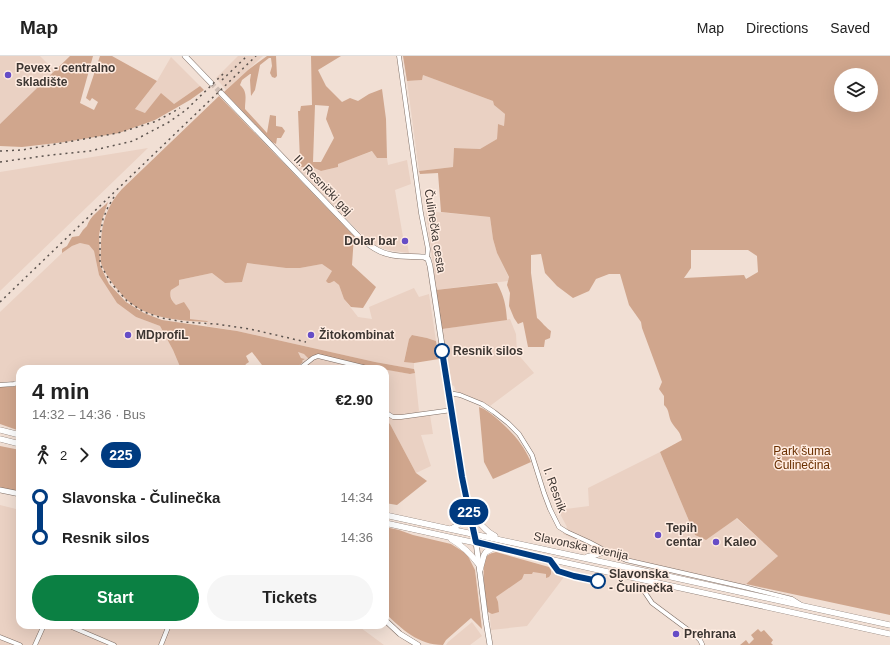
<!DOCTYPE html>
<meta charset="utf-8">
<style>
body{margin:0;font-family:Arial,sans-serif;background:#f6f6f6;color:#222;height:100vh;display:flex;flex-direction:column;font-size:15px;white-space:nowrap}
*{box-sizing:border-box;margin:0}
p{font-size:13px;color:#767676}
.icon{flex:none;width:22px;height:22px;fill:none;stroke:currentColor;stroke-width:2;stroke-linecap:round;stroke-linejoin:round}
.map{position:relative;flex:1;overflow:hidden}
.details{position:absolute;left:16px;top:309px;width:373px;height:264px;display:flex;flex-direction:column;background:#fff;border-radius:12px;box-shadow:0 4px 16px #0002}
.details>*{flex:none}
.badge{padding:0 8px;border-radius:13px;font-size:14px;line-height:26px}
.fabs{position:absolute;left:834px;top:12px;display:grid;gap:8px}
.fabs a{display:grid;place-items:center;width:44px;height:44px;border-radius:50%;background:#fff;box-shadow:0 4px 16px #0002;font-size:20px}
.map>.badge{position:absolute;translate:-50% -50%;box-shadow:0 0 0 2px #fff}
.legs{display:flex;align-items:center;gap:6px;height:44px;padding:0 16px;font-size:13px}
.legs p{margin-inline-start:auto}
.headline{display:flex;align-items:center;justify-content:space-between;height:68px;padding:0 16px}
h1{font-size:22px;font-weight:700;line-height:30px}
.action{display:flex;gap:8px;margin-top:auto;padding:8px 16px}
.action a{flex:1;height:46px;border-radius:24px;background:#0b8043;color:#fff;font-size:16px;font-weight:700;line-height:46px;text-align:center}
.action a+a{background:#f6f6f6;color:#222}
ul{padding:0 16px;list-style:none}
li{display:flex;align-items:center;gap:14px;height:40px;font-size:15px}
li i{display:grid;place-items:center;width:6px;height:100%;margin:0 5px;background:currentColor}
li i::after{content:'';width:10px;height:10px;margin:-5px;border:3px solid;border-radius:50%;background:#fff}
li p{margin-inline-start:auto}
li:first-child i{background:linear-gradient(#0000 50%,currentColor 0)}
li:last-child i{background:linear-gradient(currentColor 50%,#0000 0)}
header{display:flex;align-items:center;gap:24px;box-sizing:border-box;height:56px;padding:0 20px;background:#fff;border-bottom:1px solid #e0e0e0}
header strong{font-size:19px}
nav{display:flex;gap:22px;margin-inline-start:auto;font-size:14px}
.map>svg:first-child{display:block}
.built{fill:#ead1c3}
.green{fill:#d0a68d;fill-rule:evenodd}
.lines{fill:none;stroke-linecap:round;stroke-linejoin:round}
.tertiary-tunnel{stroke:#cdbdb4;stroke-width:5;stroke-dasharray:5 2.5;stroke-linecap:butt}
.minor-casing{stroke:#7e6e65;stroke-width:5}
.tertiary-casing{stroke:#7e6e65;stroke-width:6}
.secondary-casing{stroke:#7e6e65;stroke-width:6}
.minor{stroke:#fff;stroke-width:4}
.tertiary{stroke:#fff;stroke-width:5}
.secondary{stroke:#fff;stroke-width:5.5}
.rail{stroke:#5d544f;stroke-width:1.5;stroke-dasharray:2 4;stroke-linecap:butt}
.line-1-casing{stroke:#fff;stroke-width:9}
.line-1{stroke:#003b80;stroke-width:6}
.poi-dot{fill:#664dc6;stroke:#ffece1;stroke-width:1.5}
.stop-1-dot{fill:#fff;stroke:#003b80;stroke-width:2}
.labels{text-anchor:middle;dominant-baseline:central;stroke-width:3;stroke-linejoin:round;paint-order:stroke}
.poi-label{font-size:12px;font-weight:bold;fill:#3d3632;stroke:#ffece1;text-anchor:start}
.street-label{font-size:12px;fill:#3d3632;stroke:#ffece1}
.stop-label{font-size:12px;font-weight:bold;fill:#3d3632;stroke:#ffece1;text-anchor:start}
.park-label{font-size:12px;fill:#6a2f00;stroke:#ffece1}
</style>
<header>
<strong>Map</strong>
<nav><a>Map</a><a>Directions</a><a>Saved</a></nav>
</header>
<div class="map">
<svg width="890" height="589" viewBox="0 0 890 589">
<rect width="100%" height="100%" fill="#f1dfd4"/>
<path class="built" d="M0 0H40L55 15 0 68Z
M238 0H263L226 34 216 22Z
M171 1 200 30 174 48 145 57 135 53 157 25Z
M423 19 493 45 494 49 505 58 504 70 498 68 497 83 480 93 454 92 453 111 419 115 407 25 422 24Z
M148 92 0 235V116Z
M373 95 377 102H387L388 109 407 104 411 128 395 134 404 187H407L409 197 394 195 384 193 374 189 366 183 324 140 297 111H312L321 115 338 111 337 108Z
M426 155 490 161 493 183 497 197 509 222 508 225 436 234Z
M80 187 89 189 94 195 99 219 136 261 160 270 173 294 181 313H20V324L0 327V256L62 197 72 190Z
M246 207 286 212H300L322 208 332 215 330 227 334 225 339 229 344 243 358 261 372 263 369 251 414 232 419 241 429 238 436 285 427 282 413 279 409 283 404 305 414 307V313L375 306 237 275 207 270V265L189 263 173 246 170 238 171 234 179 224 212 217 225 227Z
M510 263 516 278 517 297 534 317 490 350 483 346 456 335 454 330 452 329 442 273Z
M298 296 314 299H319L383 313H295L303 307 302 306 305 303 301 302Z
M385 313 410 318 415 317 419 355 430 359 433 378 421 379 431 410 416 417 390 368 385 363Z
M660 396 695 479 706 484 736 462 778 500 746 528 743 532 622 505 597 495 584 487 563 478 567 471 558 454 589 450 588 432Z
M0 449 20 454V569H357L384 589H0Z
M486 509 550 514 564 521 527 570 491 574Z
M472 566 482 580 470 589H446L448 586Z"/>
<path class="green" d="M70 0H93L80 47 94 54 98 46 92 42 90 45 86 42 100 0H112L157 25 135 53 145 57 161 37 174 48 200 30 204 34 190 44 155 64 119 77 65 86 22 91 0 90V68Z
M267 0H276L277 20 275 22 272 21 270 17 272 10 271 2H269L260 9 255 34 251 40 250 24 251 18H250L242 24 240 29C248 36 245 43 245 53L267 77 270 59 276 60V70L282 71 285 75 281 82H277L276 88 272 86 224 36 248 14Z
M311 0H341L318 14 326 30 342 46 350 42 358 45 369 38 382 33 386 63 387 102H377L372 95 338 108V111L321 115 312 111H297L296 107 300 105 298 55H300L301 50 312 49ZM315 49 329 50 326 63 334 82 321 106H313Z
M403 0H890V559L746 528 778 500 737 462 706 484 695 479 660 396 682 384C679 373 677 375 672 367 668 361 670 354 664 349V340L659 333 662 326 642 272 641 266 629 249 620 218H609L596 223 589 235 573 242 557 230 545 217 541 198 531 199V217L537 262C542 266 546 272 551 275L550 282 545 284 544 291H528L523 266 518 268 514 262 509 250 510 237 507 229 509 221 497 197 493 183 490 161 441 156 438 117 420 118 419 115 453 111 454 92 480 93 497 83 498 68 504 70 505 58 494 49 493 45 423 19 422 24 407 25ZM841 19H871V49H841ZM691 194H748L757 200 758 216 746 223 744 219 684 222 691 212Z
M219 40 354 180 352 209 376 231 363 252 351 251 344 243 339 229 334 225 330 227H328L326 225 332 215 322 208 300 212H286L247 207 242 226 225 227 212 217 179 224V229L171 234C169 239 171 245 176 249L184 246 190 255V263L207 265 208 266C182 265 147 263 127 244 123 241 120 236 117 233 112 227 103 214 101 207 100 201 101 194 101 188 101 167 108 148 122 133Z
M108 146 102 164 99 179 100 209 109 228 126 246 144 257 162 264 237 275 375 306 414 313 415 317 410 318 371 311 319 299H314L309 303 304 298 298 296 301 302 305 303 302 305 303 306 295 313H265L252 296 246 300 249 306 246 308 243 313H181L173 294 160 270 136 261 117 247 99 219 94 195 89 189 80 187 72 190 62 197V193L67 190 72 181 79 180 83 174 87 170C90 160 101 153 108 146Z
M497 227C504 240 506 249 507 264L442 273 436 234Z
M412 279 427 282 436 285 439 303 414 307 404 306 409 283Z
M20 328V375L0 368V331H13Z
M479 351C485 353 490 357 495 361 511 375 522 386 531 406L493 423 484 406Z
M385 363 390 368 416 417 427 425 397 449 385 447Z
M0 390 20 394V436L0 432Z
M385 471 399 474 413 479 451 488 467 498 475 514 482 573 471 562 446 584 443 589C418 589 402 573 385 557Z
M496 496 549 511 551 514V518L549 521 546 522V518L533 516 532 518H524L522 523 496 541 498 546 499 556 492 558 488 556C486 545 480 508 487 500 490 497 493 497 496 496Z
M758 573 761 576 764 574 773 584 771 587 773 589H740L746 584 749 588 754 583 751 579Z"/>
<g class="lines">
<path class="tertiary-tunnel" d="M211 27 221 37"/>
<g class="minor-casing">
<path id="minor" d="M399 0 421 157 428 193 427 202
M299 313 313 302 318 300 371 313
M0 329 14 328 20 326
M449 337 460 339 482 348 494 356 508 367 519 378 532 399 544 437 550 453 559 471 567 476 589 486 606 495 626 504 744 531 792 543 800 548
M385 356 393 361H401L452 354
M655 526 644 535 652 547 695 579 700 584 702 588
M67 569 114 589
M0 581 20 589
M35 589 44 569
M161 589 169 569"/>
</g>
<g class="tertiary-casing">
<path id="tertiary" d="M185 0 211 27
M221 37 359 181C369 189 379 197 392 199 402 201 413 200 424 201L428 203 430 210 462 421 468 450 476 486 486 565 490 589
M0 434 20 438
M385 564 400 578 418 589"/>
</g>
<g class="secondary-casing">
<path id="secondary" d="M0 374 20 379
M0 383 20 388
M468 450C475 462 483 474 495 480
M385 459C553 495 722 532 890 569
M385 467C553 504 722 541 890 578
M451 473C464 466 464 464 468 450
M451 483C463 490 471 498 479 509
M587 501 598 498 606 495
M480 514 484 499 486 496 495 491"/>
</g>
<use href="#minor" class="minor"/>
<use href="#tertiary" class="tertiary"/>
<use href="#secondary" class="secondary"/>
<path class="rail" d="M222 24 247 0
M0 95 22 94 118 77 157 65 180 52
M0 106 51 99 90 95 133 85 169 66 186 54 224 17
M114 141 108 151 103 163 100 180V208L111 227 127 245 144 256 162 262 184 266 216 268 250 273 306 286
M0 246 256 0"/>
</g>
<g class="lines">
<g class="line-1-casing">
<path id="line-1" d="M442 295 462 421 468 450 476 486 550 504 558 515 574 520 598 525"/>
</g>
<use href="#line-1" class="line-1"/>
</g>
<g class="poi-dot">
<circle cx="8" cy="19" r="4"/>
<circle cx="405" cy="185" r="4"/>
<circle cx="128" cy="279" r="4"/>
<circle cx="311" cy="279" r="4"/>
<circle cx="658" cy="479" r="4"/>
<circle cx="716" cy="486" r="4"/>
<circle cx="676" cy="578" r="4"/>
</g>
<g class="stop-1-dot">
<circle cx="442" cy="295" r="7"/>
<circle cx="598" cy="525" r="7"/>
</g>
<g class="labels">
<g class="poi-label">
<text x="16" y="12">Pevex - centralno<tspan x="16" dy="14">skladište</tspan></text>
<text x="397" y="185" text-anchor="end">Dolar bar</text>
<text x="136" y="279">MDprofiL</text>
<text x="319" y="279">Žitokombinat</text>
<text x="666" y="472">Tepih<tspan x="666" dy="14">centar</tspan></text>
<text x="724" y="486">Kaleo</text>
<text x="684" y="578">Prehrana</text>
</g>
<g class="street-label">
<text transform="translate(323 129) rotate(46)">II. Resnički gaj</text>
<text transform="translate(435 175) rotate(81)">Čulinečka cesta</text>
<text transform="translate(555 434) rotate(70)">I. Resnik</text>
<text transform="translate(581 490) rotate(12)">Slavonska avenija</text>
</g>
<g class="stop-label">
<text x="453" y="295">Resnik silos</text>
<text x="609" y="518">Slavonska<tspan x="609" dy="14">- Čulinečka</tspan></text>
</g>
<g class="park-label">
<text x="802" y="395">Park šuma<tspan x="802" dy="14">Čulinečina</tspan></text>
</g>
</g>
</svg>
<div class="fabs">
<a><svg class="icon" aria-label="layers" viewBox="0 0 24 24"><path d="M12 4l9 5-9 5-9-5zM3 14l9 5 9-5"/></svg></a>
</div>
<b class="badge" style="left:469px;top:456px;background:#003b80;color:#fff">225</b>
<section class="details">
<div class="headline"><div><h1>4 min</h1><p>14:32 – 14:36 · Bus</p></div><b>€2.90</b></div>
<div class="legs"><svg class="icon" aria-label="walk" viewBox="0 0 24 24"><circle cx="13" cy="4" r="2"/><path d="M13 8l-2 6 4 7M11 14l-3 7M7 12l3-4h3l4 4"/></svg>2<svg class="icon" aria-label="forward" viewBox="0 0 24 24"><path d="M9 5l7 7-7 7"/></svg><b class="badge" style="background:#003b80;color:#fff">225</b></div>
<ul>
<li><i style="color:#003b80"></i><b>Slavonska - Čulinečka</b><p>14:34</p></li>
<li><i style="color:#003b80"></i><b>Resnik silos</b><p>14:36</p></li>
</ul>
<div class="action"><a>Start</a><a>Tickets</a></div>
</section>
</div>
